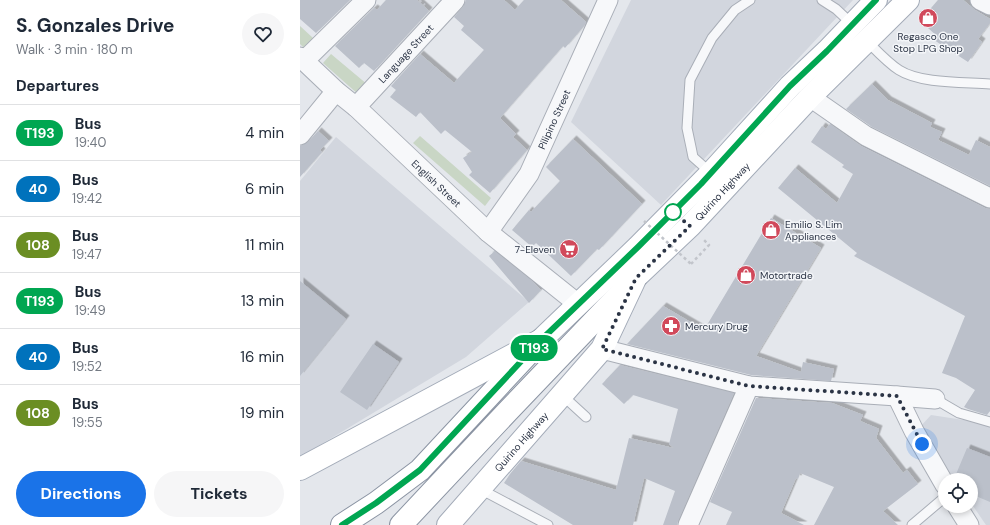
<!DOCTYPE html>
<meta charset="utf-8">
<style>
body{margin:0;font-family:"DM Sans",sans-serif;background:#f6f6f7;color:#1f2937;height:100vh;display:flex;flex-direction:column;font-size:15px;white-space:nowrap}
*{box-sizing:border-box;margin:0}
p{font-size:13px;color:#747a83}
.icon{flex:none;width:22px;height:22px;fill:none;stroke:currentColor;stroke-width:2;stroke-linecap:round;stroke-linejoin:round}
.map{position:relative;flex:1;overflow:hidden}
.panel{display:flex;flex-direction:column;background:#fff;width:300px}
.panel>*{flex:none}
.badge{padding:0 8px;border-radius:13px;font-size:14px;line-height:26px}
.tools{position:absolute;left:638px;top:473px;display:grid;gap:8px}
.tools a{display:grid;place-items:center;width:40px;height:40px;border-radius:50%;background:#fff;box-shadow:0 2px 6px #0003;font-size:20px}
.you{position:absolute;width:20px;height:20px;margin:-10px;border:3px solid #fff;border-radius:50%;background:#1a73e8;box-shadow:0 0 0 6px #1a73e833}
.map>.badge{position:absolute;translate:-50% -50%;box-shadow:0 0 0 2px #fff}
h2{padding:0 16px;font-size:15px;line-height:36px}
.round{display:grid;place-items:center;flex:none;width:42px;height:42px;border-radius:21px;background:#f6f6f7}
.summary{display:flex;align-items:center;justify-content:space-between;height:68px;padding:0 16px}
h1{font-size:19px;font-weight:700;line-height:30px}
.action{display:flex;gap:8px;margin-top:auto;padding:8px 16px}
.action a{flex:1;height:46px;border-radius:24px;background:#1a73e8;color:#fff;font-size:16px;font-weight:700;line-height:46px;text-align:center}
.action a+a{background:#f6f6f7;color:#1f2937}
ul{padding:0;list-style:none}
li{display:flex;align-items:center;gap:12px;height:56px;padding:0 16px;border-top:1px solid #e0e1e3}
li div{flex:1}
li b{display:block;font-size:15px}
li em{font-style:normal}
li .badge{min-width:44px;font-weight:700;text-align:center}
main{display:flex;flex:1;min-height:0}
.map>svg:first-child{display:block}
.built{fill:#d2d6de}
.green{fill:#c9d6c5}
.building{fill:#bbc0ca;filter:url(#shadow)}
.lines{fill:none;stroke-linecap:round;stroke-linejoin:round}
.service-casing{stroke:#a9aeb7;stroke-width:11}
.minor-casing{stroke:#a9aeb7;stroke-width:21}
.primary-casing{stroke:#a3abb8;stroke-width:24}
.trunk-casing{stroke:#8b94a3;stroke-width:24}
.path{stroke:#c2c5cb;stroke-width:2.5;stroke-dasharray:3 3;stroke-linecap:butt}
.service{stroke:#f7f8fa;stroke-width:9}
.minor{stroke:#f7f8fa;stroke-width:19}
.primary{stroke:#fff;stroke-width:22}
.trunk{stroke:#fff;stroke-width:22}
.path-bridge{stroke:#c2c5cb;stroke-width:2.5;stroke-dasharray:3 3;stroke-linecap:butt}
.line-casing{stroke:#fff;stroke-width:9}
.line{stroke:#00a651;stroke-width:6}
.walk{stroke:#2b3445;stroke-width:4;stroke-dasharray:0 7.2}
.stop-dot{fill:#fff;stroke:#00a651;stroke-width:2}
.labels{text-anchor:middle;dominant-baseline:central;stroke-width:3;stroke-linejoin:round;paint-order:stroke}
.poi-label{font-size:10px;fill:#2b3445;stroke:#f4f6f9;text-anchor:start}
.street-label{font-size:10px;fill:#2b3445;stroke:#f4f6f9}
</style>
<main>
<section class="panel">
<div class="summary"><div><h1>S. Gonzales Drive</h1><p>Walk · 3 min · 180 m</p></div><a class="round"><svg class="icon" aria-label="heart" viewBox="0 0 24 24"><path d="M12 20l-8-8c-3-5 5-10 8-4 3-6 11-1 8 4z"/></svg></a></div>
<h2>Departures</h2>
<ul>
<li><span class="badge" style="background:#00a651;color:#fff">T193</span><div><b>Bus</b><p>19:40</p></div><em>4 min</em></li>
<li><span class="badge" style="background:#0072bc;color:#fff">40</span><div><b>Bus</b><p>19:42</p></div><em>6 min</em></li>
<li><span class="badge" style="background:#6b8e23;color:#fff">108</span><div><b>Bus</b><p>19:47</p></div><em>11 min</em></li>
<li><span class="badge" style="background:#00a651;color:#fff">T193</span><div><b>Bus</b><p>19:49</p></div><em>13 min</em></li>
<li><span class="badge" style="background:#0072bc;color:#fff">40</span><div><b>Bus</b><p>19:52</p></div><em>16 min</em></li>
<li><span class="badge" style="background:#6b8e23;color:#fff">108</span><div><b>Bus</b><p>19:55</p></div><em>19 min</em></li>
</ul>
<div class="action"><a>Directions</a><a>Tickets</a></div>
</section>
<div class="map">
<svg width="690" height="525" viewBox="0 0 690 525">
<defs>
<filter id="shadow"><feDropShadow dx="3.5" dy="-3.5" stdDeviation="0" flood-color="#0004"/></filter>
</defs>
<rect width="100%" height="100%" fill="#e4e7ec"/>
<path class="built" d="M331 0H553L361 205 271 122Z
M36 137 229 302 166 357 0 457V181Z
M631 415 690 424V525H686L671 503V480H655L619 428Z"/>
<path class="green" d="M0 26 13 38 4 48 0 44Z
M31 54 68 85 59 95 23 63Z
M120 136 191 198 185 206 113 143Z"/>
<path class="building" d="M0 0H50L16 33 0 19Z
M86 0H117L129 11 74 71 64 63 59 68 35 46 74 8 77 10Z
M166 0H204L215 10 224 0H261L286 22 284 26 265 48 263 46 200 118 216 134 213 137 227 150 190 193 169 175 172 172 163 158 172 152 145 130 141 134 120 112 116 117 90 97 96 90 91 86 120 54 154 83 184 50 161 30 164 26 154 17 163 7Z
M638 0H663L675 10 690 19V23L678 39 682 42 668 62 634 40 637 36 620 21Z
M572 84 588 100 632 123 630 127 642 132 638 140 669 155 676 140 690 147V186L572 127 546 109Z
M530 124 561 146 685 208 690 209V411L687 415 668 409 664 407 675 390 656 378 642 373 665 316 554 256 557 253 478 188 495 168 537 203 553 174 542 167 544 165 511 142 522 126 526 129Z
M18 131 29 141 20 150 22 152 0 177V146L8 142Z
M273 139 342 204 299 250 297 249 271 276 236 243 232 247 212 230 229 210 231 212 260 181 246 167Z
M471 218 521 248 456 356 501 372 503 362 534 369 531 381 451 375 327 344 363 306 404 330Z
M195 251 230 279 241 290 229 303 189 256Z
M0 281 46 319 0 376Z
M73 344 99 362 67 410 40 392Z
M320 365 434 393 378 521 377 525H363L375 491 344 478 333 525H273L204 483 210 474 221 461 316 490 329 438 374 448 369 444 378 409 333 395 324 404 302 384Z
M456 398 532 403 563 415 560 421 579 429 576 438 603 473 607 470 618 484 583 511 598 525H514L534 487 500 473 498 479 496 478 481 513 504 525H426L432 512 410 502Z
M667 448 690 457V502L671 494V480H655L654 479Z"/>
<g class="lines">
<g class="service-casing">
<path id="service" d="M522 0 536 9 552 24
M567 41C577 51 587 62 599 70 621 84 664 82 690 84
M411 173 393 157 391 147 387 128 390 80 412 38 435 10 450 0
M262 395 286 417
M635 399 659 413 690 422
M180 489 248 525
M612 525 645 497"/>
</g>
<g class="minor-casing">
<g id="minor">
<path d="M680 0 690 5"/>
<path id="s1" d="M0 57 36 91 56 107 188 232 278 304"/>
<path d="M4 61 66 0"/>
<path d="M510 97 566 136 690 198"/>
<path id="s2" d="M56 107 155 0"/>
<path d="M0 135 36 91"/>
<path id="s3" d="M188 232 229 174 308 0"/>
<path d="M302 349 449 386 597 396 635 399"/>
<path d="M597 396 614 431 645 485"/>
<path d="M657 506 669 525"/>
<path d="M388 525 449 386"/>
</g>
</g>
<g class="primary-casing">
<g id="primary">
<path d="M0 469 241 340 338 247 411 173 490 86 527 51 576 0"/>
<path id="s4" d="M148 525 302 349 336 277 390 226 510 97 608 0"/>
</g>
</g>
<g class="trunk-casing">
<path id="trunk" d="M42 525 76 503 120 470 241 340
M101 525 207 412 336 277"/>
</g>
<path class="path" d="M119 0 125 5
M391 264 409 245 404 240"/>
<use href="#service" class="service"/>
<use href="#minor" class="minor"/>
<use href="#primary" class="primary"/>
<use href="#trunk" class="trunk"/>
<path class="path-bridge" d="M344 221 391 264"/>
</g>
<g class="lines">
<g class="line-casing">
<path id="line" d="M42 525 76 503 120 470 241 340 338 247 401 184 490 86 527 51 576 0"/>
</g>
<use href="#line" class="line"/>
<path class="walk" d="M373 212 390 226 336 278 302 349 449 386 597 396 622 444"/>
</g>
<defs>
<g id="shop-disc" transform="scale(1)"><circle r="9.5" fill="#d1495b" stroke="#f4f6f9"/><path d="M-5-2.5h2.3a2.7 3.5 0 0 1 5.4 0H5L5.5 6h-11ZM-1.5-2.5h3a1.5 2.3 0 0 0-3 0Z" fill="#fff"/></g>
<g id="supermarket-disc" transform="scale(1)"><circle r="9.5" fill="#d1495b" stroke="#f4f6f9"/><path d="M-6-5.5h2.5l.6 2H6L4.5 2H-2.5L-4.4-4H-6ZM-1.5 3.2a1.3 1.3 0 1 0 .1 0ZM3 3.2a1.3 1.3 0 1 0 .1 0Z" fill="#fff"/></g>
<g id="pharmacy-disc" transform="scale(1)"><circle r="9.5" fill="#d1495b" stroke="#f4f6f9"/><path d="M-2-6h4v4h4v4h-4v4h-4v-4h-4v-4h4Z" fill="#fff"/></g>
</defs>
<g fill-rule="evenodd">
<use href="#shop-disc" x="628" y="18"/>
<use href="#shop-disc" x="471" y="230"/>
<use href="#supermarket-disc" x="269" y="249"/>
<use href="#shop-disc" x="446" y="275"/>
<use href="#pharmacy-disc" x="371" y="326"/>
</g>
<circle class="stop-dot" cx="373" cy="212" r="8"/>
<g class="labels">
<g class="poi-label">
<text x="628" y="36" text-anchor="middle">Regasco One<tspan x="628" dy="12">Stop LPG Shop</tspan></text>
<text x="485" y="224">Emilio S. Lim<tspan x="485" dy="12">Appliances</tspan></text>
<text x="255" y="249" text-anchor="end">7-Eleven</text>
<text x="460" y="275">Motortrade</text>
<text x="385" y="326">Mercury Drug</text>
</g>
<g class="street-label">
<text stroke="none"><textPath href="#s2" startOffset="73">Language Street</textPath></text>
<text stroke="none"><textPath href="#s3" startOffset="131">Pilipino Street</textPath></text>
<text stroke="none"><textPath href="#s1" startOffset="186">English Street</textPath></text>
<text stroke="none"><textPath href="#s4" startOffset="435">Quirino Highway</textPath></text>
<text stroke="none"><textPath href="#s4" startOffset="111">Quirino Highway</textPath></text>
</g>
</g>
</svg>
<div class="tools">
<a><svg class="icon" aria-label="locate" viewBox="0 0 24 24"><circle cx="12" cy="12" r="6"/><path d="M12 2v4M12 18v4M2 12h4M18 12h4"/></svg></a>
</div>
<div class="you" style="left:622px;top:444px"></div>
<b class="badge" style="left:234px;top:348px;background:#00a651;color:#fff">T193</b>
</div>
</main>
